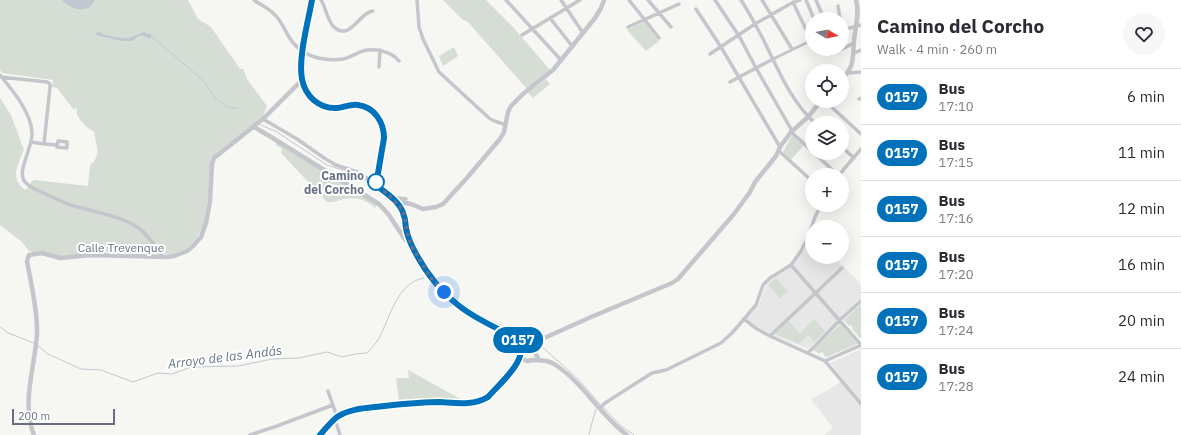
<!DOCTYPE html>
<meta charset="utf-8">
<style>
body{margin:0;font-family:"IBM Plex Sans",sans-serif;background:#f7f7f7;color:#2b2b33;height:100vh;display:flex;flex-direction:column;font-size:15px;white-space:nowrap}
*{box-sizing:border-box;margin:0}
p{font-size:13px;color:#7c7c81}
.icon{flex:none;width:22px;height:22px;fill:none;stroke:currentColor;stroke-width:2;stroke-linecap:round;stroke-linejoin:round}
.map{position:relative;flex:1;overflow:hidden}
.side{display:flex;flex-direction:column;background:#fff;width:320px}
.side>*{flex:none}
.badge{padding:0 8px;border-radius:13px;font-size:14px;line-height:26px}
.needle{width:26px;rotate:100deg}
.tools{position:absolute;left:805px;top:12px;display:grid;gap:8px}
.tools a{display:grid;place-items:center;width:44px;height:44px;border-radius:50%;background:#fff;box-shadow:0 4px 16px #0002;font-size:20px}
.scale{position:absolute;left:12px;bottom:10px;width:103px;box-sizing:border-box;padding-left:4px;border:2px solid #666f84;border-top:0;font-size:11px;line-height:14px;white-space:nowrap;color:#666f84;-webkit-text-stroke:3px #fff;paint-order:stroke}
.you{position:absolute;width:20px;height:20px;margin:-10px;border:3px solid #fff;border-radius:50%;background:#1a73e8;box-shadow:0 0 0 6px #1a73e833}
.map>.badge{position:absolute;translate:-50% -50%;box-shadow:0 0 0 2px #fff}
.round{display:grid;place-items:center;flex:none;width:42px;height:42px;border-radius:21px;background:#f7f7f7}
.summary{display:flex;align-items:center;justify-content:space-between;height:68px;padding:0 16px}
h1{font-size:19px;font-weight:800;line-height:30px}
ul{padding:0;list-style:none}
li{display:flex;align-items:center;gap:12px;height:56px;padding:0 16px;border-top:1px solid #e1e1e2}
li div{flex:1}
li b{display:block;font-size:15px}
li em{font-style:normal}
li .badge{min-width:44px;font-weight:700;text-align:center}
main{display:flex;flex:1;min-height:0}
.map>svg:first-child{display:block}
.built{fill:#e6e7e6}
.green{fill:#d6ddd4}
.water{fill:#c1c8cf}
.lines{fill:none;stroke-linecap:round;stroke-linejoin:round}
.stream{stroke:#c1c8cf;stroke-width:1}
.pedestrian{stroke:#c4c6cb;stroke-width:3}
.minor{stroke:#c4c6cb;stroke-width:3.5}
.tertiary{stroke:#c4c6cb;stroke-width:4.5}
.line-casing{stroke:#fff;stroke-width:9}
.line{stroke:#0072bc;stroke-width:6}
.walk{stroke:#666f84;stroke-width:4;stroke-dasharray:0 7.2}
.stop-dot{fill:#fff;stroke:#0072bc;stroke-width:2}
.labels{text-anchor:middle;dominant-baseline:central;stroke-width:4;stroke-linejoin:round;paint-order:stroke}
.stop-label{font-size:12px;font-weight:bold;fill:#666f84;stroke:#fff;text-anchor:end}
.street-label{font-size:12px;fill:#666f84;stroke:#fff}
.water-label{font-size:13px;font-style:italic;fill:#667687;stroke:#fff}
</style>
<main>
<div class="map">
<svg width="861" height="435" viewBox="0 0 861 435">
<rect width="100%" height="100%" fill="#f6f6f3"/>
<path class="built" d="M811 237H812V257H834L857 280 861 286V298L808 349 773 335 760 328 747 319 759 305 766 285 773 278 783 273 794 264 804 250Z
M861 349V435H824L833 428 811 399 835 386 843 380 830 363Z"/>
<path class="green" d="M0 0H188L198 19 211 27 240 69H243L247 79 267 106 263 117 211 158 209 190 204 224 197 238 187 248 182 251 172 254 102 252 59 256 43 252H32L29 251 22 242 0 225V98L11 115 24 150C18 164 9 180 26 190L32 181 35 180 88 186 90 165 95 160 98 152 94 132C88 129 79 120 77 114 76 112 77 109 76 107L74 110 57 88 52 87 53 80 2 73 0 70Z
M443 0H486L513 27 550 70 527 89 467 21 463 20Z
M644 22 659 41 646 51 627 30Z
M454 47 458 56 443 66 439 56Z
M546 79 550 84 533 98 528 93Z
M792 135 803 146 791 160 783 152Z
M277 143 377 205 375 208C365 199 357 197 343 199 337 201 333 203 327 202L281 153 282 149 275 144Z
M776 278 788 291 780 298 768 285Z
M861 304V339L852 329 853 328 851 325 849 326 844 320Z
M814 319 825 331 815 342 808 335 799 344 775 334 789 321 800 334Z
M840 324 857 344 827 357 824 356V354L821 352 820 354 813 350Z
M408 370 457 397 463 400H428L399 402 396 378H409Z"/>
<path class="water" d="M62 0H95C88 15 71 10 62 0Z
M98 32 101 33 104 35 122 38H129L144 32 152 35 150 39C141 33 140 35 132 41H122L96 35 95 34Z"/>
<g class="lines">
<path class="stream" d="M151 36 204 81 215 98 226 106 238 109
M261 125 277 132 327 165 349 172 362 178 390 200 400 211
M408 227 421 255
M439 283 468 308 485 318 505 327 518 331 535 341
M0 327 8 333 34 343
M540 345 577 378 600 404
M38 346 48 354 81 369 101 370 133 382 158 373 172 374 191 367 238 366 272 359 299 358 327 352 342 357 355 354 367 353C371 348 376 344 379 338 390 318 397 282 424 278
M604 408 621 426 634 435
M589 435 591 426 596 409"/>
<path class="pedestrian" d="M773 59 808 42"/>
<path class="minor" d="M254 0C261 5 268 8 274 14 281 20 284 29 289 37 297 50 310 57 324 59 330 60 337 60 343 59 350 58 356 53 363 51 375 48 391 51 399 61
M321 0C326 8 327 19 333 26 350 43 359 12 373 11
M417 0 419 27 423 39 439 72 489 118C494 122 500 122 505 125
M506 0 561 60
M561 0 583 33
M629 0 659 38
M648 0 671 27
M715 0 739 36 756 68 791 129V132L812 151
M741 0C746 8 751 16 755 24 774 57 786 97 815 123
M762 0 792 49
M806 0 814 19
M816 0 824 19
M793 2 809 36
M838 6 840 19
M696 9 721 47 780 147
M550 18 572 46
M628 27 679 4
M842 30 861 25
M522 35 580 0
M808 42 812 40
M828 49 831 54 842 49
M842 49 854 43
M854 53 859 51 861 50
M710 54 755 24 790 4 800 0
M379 67 380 50
M847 73 861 72
M0 75C13 91 31 112 32 133 33 147 16 172 25 182 30 188 39 191 46 194 54 198 62 202 71 205 94 212 120 215 140 229 149 236 156 248 163 257
M1 77 47 82 50 84V87L44 144 31 142
M302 80C308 97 318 110 338 107 343 107 348 105 354 105 372 105 384 120 384 138L376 185
M730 82 773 59
M859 99 861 98
M825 101 861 134
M263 119 297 139 324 158 336 165 357 172 364 176 390 196 399 205
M58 141 67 142V148L57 147Z
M44 144 57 145
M842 147 854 158
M779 151 812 181
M814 153 838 175
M839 175 861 149
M391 197 406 199
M791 265 861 345
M744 319 757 329 770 336 825 361 861 404
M770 336 842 268
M808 353 840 320 861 301
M825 361 861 345
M328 391 337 417
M600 408 605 403 652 373 666 370 721 343 732 333 756 305 763 285 770 278 791 265 801 251 808 237 815 217 821 205
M335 419 340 435
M250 435 277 426 333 405"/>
<path class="tertiary" d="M842 79C846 75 849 71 851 66 854 58 853 49 854 41 855 28 860 13 856 0
M255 127 259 130 271 137 379 204 389 215 404 238 412 247 431 278 444 292 458 305 472 315 516 338 527 347 533 349 539 360
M411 244 405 226 404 214 399 205 401 202 411 204 423 209 436 207 443 204 466 179 500 139 504 132 508 112 511 106 523 94 553 70 595 18 601 8 604 0
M533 349 542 339 591 317 672 283 678 279 734 214 750 192 755 182 776 156 780 147 791 132 808 117 821 101
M521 356C522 358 522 359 525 360 528 362 528 361 531 360 540 360 550 360 557 366 584 384 601 416 627 435
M34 435C21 403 35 367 37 334 38 311 31 284 27 261L29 255 42 253 60 258 91 255 167 257 174 256 187 251 193 246 201 237 206 223 210 201 212 164 214 158 263 119 302 80 301 61 312 0
M320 435C325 429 331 422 337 417 353 405 418 402 440 402 456 403 473 406 488 397L518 363 522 350 520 342"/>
</g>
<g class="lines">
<g class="line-casing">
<path id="line" d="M312 0C308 22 298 58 302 79 305 96 319 109 337 108 344 107 351 104 358 105 375 107 384 123 384 138L376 185C386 193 401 202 404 216 406 220 405 224 406 228 407 234 410 242 413 248 424 270 439 290 458 305 475 319 497 328 516 338 534 356 499 384 488 397 473 406 456 403 440 402 421 402 403 404 384 406 369 408 350 408 337 417 331 422 325 429 320 435"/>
</g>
<use href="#line" class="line"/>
<path class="walk" d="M376 182V185L390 196 402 209 405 218 407 232 412 247 431 278 444 292"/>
</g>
<circle class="stop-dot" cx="376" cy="182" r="8"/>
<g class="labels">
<g class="stop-label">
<text x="364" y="175">Camino<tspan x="364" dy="14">del Corcho</tspan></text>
</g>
<g class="street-label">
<text x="121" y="247">Calle Trevenque</text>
</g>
<g class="water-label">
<text transform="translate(225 357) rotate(-7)">Arroyo de las Andás</text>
</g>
</g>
</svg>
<div class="tools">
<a><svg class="needle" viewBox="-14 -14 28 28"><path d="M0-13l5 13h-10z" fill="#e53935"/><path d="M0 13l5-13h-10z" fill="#7c7c81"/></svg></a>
<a><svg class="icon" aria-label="locate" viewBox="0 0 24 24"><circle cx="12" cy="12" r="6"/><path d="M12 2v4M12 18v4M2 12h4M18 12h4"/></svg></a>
<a><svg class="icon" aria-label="layers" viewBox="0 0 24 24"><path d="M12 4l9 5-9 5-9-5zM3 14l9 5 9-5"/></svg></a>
<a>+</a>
<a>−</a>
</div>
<div class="scale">200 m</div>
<div class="you" style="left:444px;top:292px"></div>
<b class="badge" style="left:518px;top:340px;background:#0072bc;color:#fff">0157</b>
</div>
<section class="side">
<div class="summary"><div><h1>Camino del Corcho</h1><p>Walk · 4 min · 260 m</p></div><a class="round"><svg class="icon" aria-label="heart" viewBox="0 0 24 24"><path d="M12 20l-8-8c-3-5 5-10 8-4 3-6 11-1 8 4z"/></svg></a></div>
<ul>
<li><span class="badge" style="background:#0072bc;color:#fff">0157</span><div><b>Bus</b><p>17:10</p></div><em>6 min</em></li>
<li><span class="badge" style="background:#0072bc;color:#fff">0157</span><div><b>Bus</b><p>17:15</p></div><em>11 min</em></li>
<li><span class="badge" style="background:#0072bc;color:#fff">0157</span><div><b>Bus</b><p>17:16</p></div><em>12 min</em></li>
<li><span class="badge" style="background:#0072bc;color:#fff">0157</span><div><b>Bus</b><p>17:20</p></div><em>16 min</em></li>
<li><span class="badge" style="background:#0072bc;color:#fff">0157</span><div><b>Bus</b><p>17:24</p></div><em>20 min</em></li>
<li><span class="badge" style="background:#0072bc;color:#fff">0157</span><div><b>Bus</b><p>17:28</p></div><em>24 min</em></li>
</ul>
</section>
</main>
